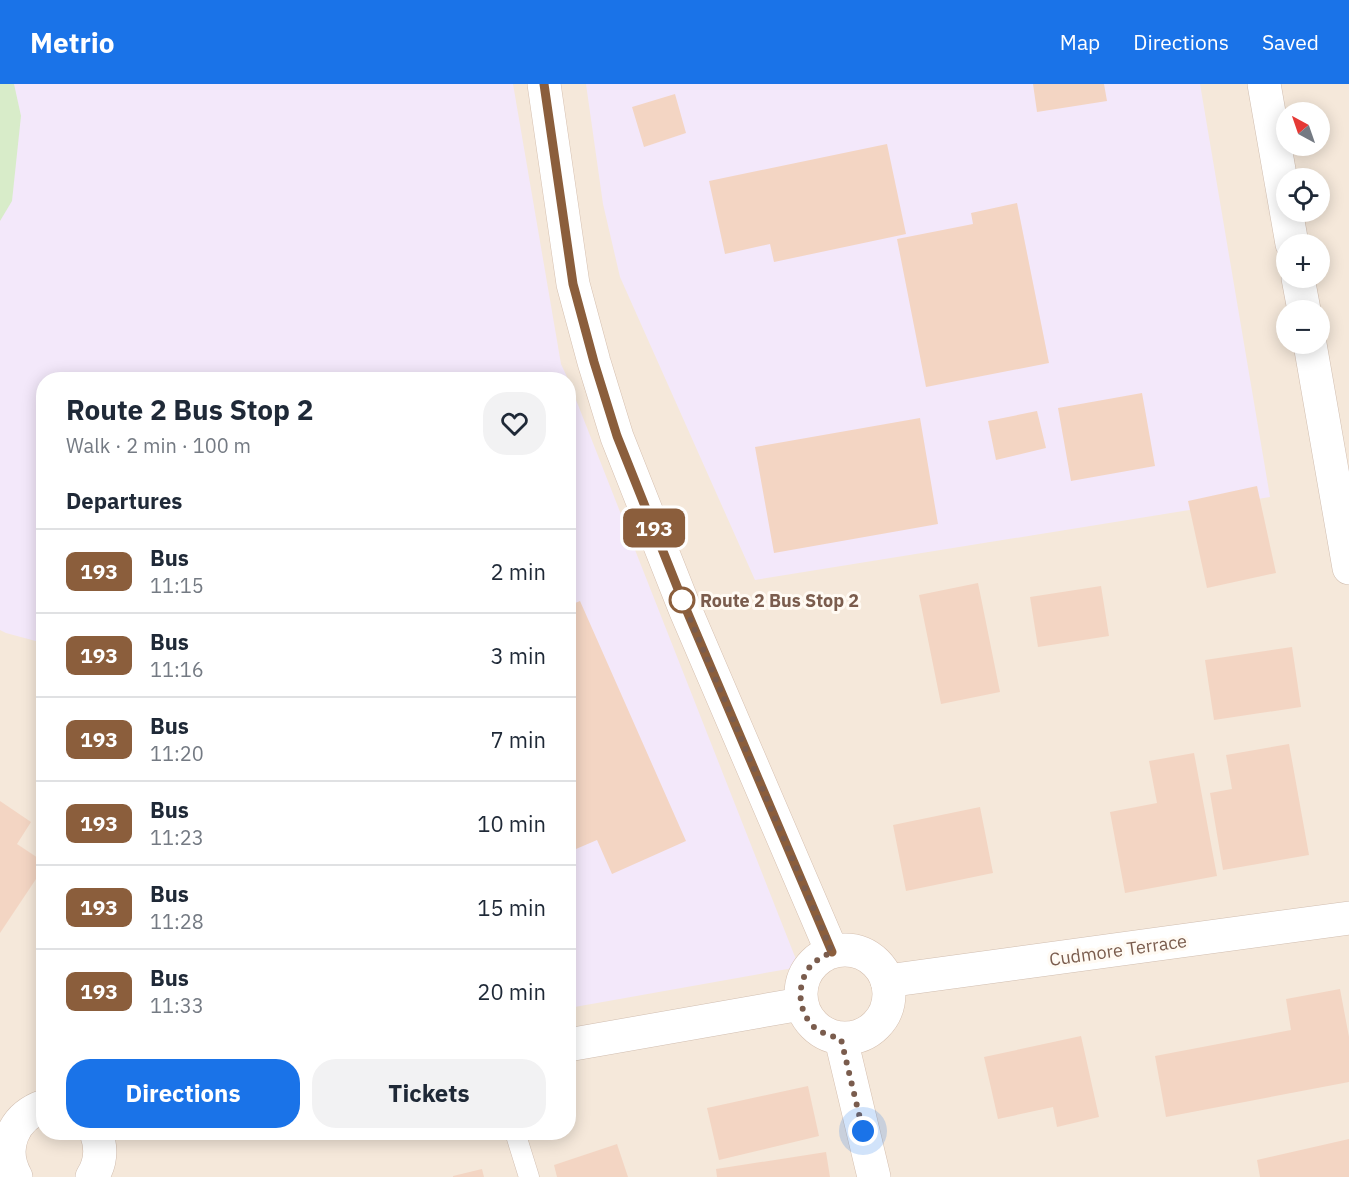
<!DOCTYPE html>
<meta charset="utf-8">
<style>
body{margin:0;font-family:"IBM Plex Sans",sans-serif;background:#f2f2f3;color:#1f2937;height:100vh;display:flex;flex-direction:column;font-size:22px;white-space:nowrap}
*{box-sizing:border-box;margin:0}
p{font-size:20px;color:#747a83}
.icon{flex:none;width:33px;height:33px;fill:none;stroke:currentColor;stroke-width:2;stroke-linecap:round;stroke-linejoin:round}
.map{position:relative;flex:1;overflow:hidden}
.drawer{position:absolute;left:36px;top:288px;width:540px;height:768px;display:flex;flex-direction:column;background:#fff;border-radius:24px;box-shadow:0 3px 15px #0003}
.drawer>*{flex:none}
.badge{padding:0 12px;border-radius:9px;font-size:21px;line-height:39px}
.needle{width:39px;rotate:320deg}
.controls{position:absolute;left:1276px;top:18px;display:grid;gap:12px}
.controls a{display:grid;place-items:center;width:54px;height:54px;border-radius:50%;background:#fff;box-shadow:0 3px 15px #0003;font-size:30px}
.you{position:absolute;width:30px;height:30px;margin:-15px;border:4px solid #fff;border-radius:50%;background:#1a73e8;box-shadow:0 0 0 9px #1a73e833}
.map>.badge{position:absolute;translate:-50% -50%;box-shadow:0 0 0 3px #fff}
h2{padding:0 30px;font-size:22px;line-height:54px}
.round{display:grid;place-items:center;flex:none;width:63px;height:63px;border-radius:24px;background:#f2f2f3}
.overview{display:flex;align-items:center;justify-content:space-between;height:102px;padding:0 30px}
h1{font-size:28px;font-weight:800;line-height:45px}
.button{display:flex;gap:12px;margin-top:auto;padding:12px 30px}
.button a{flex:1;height:69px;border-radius:24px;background:#1a73e8;color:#fff;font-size:24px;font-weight:800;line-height:69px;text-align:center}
.button a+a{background:#f2f2f3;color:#1f2937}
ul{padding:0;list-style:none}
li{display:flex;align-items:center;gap:18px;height:84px;padding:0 30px;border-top:2px solid #e0e1e3}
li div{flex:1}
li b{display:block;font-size:22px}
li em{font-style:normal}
li .badge{min-width:66px;font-weight:700;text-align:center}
header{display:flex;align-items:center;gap:36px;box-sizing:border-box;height:84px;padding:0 30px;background:#1a73e8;color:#fff}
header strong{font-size:28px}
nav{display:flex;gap:33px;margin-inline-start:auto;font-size:21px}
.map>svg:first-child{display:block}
.residential{fill:#f5e8da;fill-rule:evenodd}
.education{fill:#f3e8fa}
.green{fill:#d8ecc9}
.building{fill:#f3d5c3}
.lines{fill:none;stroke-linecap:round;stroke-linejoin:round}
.lane-casing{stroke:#d1beb0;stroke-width:21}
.street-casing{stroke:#d1beb0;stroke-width:34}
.secondary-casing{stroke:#d6c0b0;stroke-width:34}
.lane{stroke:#fff;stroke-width:20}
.street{stroke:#fff;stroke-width:33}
.secondary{stroke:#fff;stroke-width:33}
.line-casing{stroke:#fff;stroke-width:14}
.line{stroke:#8b5e3c;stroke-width:9}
.walk{stroke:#7a5c4d;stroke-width:6;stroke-dasharray:0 10.8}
.stop-dot{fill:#fff;stroke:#8b5e3c;stroke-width:3}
.labels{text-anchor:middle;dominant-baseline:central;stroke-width:6;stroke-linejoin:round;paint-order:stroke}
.stop-label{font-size:18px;font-weight:bold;fill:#7a5c4d;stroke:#fffaf3;text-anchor:start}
.street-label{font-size:18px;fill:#7a5c4d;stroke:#fffaf3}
</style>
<header>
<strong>Metrio</strong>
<nav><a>Map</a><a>Directions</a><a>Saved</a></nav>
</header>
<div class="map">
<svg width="1349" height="1093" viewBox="0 0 1349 1093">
<rect width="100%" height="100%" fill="#fdf6ec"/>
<path class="residential" d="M0 0H1349V1093H0ZM1287 28H1320V62H1287ZM1287 94H1320V128H1287ZM1287 160H1320V194H1287ZM1287 226H1320V260H1287ZM44 296H568V1048H44Z"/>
<path class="education" d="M0 0H513L561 280 568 295 44 296 43 559 6 549 0 546Z
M586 0H1200L1270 413 755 496 620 193 603 120Z
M569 298 799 883 569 924Z"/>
<path class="green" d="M0 0H14L21 32 12 117 0 137Z"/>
<path class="building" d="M1033 0H1104L1107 17 1037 28Z
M675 10 686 49 644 63 632 23Z
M887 60 906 150 774 178 770 160 725 170 709 97Z
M1017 119 1049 279 926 303 897 155 973 140 971 129Z
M1142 309 1155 382 1071 397 1058 324Z
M1037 327 1046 364 996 376 988 337Z
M920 334 938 440 774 469 755 363Z
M1257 402 1276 489 1207 504 1188 417Z
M978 499 1000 608 941 620 919 511Z
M1101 502 1109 552 1038 563 1030 513Z
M580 517 686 757 612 790 597 756 576 765 568 764V522Z
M1292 563 1301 623 1214 636 1205 576Z
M1289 660 1309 771 1223 786 1210 709 1232 705 1226 671Z
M1194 669 1217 792 1125 809 1110 728 1157 719 1149 677Z
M0 717 31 738 17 760 44 778V783L0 849Z
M980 723 993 789 906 807 893 741Z
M1340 905 1349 953V998L1166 1033 1155 972 1291 946 1286 915Z
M1081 952 1099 1033 1057 1043 1053 1023 998 1035 984 973Z
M808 1002 819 1052 719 1076 707 1024Z
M1349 1055V1093H1260L1257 1076Z
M617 1060 628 1093H557L554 1081Z
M826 1068 830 1093H717L716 1085Z
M482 1085 484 1093H453V1092Z"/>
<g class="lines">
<g class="lane-casing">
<path id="lane" d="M515 1048 529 1093"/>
</g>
<g class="street-casing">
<path id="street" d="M1264 0 1292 160
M1298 194 1304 226
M1310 260 1349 484
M887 897 1349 834
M568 961 801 920
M16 1093C0 1064 13 1033 44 1022
M92 1093C101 1079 102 1064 96 1048"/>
</g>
<g class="secondary-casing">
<path id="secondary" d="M544 0 573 200 594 278 617 353 685 525 832 868
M801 910a44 44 0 1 1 88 0a44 44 0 1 1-88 0Z
M841 955 874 1093"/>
</g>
<use href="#lane" class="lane"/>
<use href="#street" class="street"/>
<use href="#secondary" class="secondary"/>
</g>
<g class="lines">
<g class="line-casing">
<path id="line" d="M544 0 573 200 594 278 617 352 686 525 832 868"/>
</g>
<use href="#line" class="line"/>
<path class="walk" d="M682 516 832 868C824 872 815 876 809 884 796 902 798 929 815 944 823 950 832 952 841 955L863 1047"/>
</g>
<circle class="stop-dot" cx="682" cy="516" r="12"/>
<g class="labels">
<g class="stop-label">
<text x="700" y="516">Route 2 Bus Stop 2</text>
</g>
<g class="street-label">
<text transform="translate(1118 866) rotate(-8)">Cudmore Terrace</text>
</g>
</g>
</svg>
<div class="controls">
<a><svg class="needle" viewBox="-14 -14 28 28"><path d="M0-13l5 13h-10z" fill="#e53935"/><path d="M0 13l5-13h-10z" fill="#747a83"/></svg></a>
<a><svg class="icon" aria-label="locate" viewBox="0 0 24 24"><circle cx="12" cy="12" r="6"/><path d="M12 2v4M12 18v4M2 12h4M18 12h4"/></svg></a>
<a>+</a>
<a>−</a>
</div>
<div class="you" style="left:863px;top:1047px"></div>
<b class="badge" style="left:654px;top:444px;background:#8b5e3c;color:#fff">193</b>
<section class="drawer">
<div class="overview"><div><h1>Route 2 Bus Stop 2</h1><p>Walk · 2 min · 100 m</p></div><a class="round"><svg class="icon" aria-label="heart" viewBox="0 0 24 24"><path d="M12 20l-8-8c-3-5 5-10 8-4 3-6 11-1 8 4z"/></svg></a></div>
<h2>Departures</h2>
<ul>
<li><span class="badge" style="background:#8b5e3c;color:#fff">193</span><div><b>Bus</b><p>11:15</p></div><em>2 min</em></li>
<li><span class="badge" style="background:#8b5e3c;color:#fff">193</span><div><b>Bus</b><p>11:16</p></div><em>3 min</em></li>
<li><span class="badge" style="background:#8b5e3c;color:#fff">193</span><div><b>Bus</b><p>11:20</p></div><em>7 min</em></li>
<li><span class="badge" style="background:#8b5e3c;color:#fff">193</span><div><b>Bus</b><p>11:23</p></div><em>10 min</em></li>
<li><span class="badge" style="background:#8b5e3c;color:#fff">193</span><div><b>Bus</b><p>11:28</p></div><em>15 min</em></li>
<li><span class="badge" style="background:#8b5e3c;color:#fff">193</span><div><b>Bus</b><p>11:33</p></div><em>20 min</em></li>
</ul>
<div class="button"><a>Directions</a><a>Tickets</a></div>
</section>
</div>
